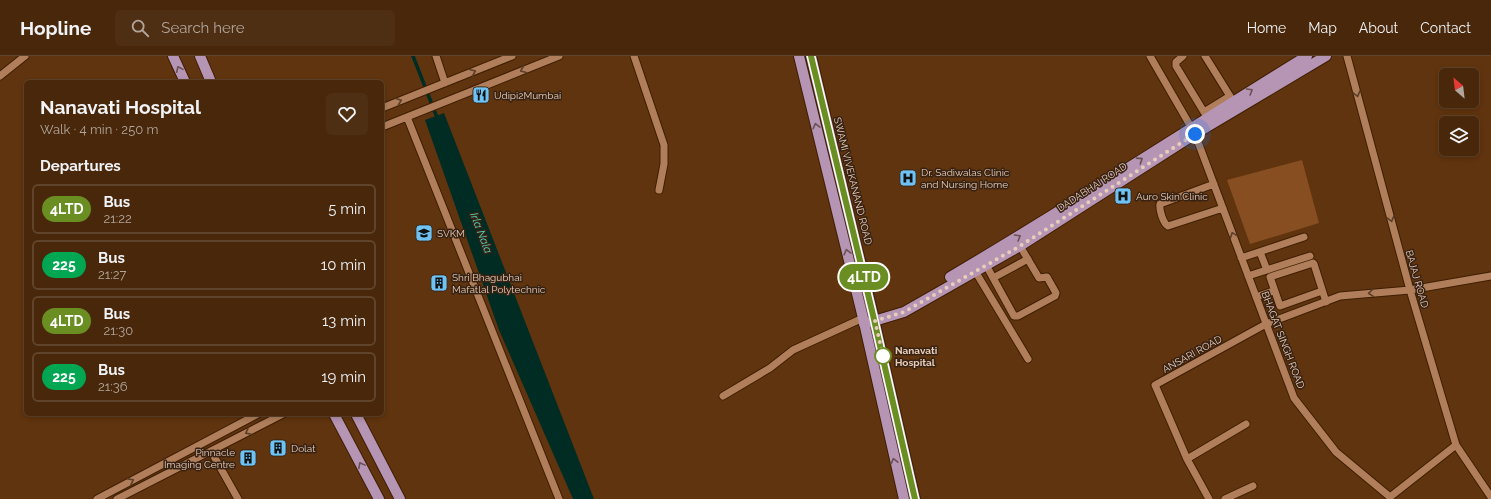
<!DOCTYPE html>
<meta charset="utf-8">
<style>
body{margin:0;font-family:Raleway,sans-serif;background:#4f2f13;color:#f1f3f6;height:100vh;display:flex;flex-direction:column;font-size:15px;white-space:nowrap}
*{box-sizing:border-box;margin:0}
p{font-size:13px;color:#b1a59c}
.icon{flex:none;width:22px;height:22px;fill:none;stroke:currentColor;stroke-width:2;stroke-linecap:round;stroke-linejoin:round}
.map{position:relative;flex:1;overflow:hidden}
.details{position:absolute;left:24px;top:24px;width:360px;height:336px;display:flex;flex-direction:column;background:#48270a;border-radius:6px;box-shadow:0 2px 6px #0003,0 0 0 1px #60442b}
.details>*{flex:none}
.badge{padding:0 8px;border-radius:13px;font-size:14px;line-height:26px}
.needle{width:26px;rotate:332deg}
.tools{position:absolute;left:1439px;top:12px;display:grid;gap:8px}
.tools a{display:grid;place-items:center;width:40px;height:40px;border-radius:6px;background:#48270a;box-shadow:0 2px 6px #0003,0 0 0 1px #60442b;font-size:20px}
.you{position:absolute;width:20px;height:20px;margin:-10px;border:3px solid #fff;border-radius:50%;background:#1a73e8;box-shadow:0 0 0 6px #1a73e833}
.map>.badge{position:absolute;translate:-50% -50%;box-shadow:0 0 0 2px #fff}
h2{padding:0 16px;font-size:15px;line-height:36px}
.round{display:grid;place-items:center;flex:none;width:42px;height:42px;border-radius:6px;background:#4f2f13}
.headline{display:flex;align-items:center;justify-content:space-between;height:68px;padding:0 16px}
h1{font-size:19px;font-weight:700;line-height:30px}
ul{padding:0;list-style:none}
li{display:flex;align-items:center;gap:12px;height:50px;margin:0 8px 6px;padding:0 8px;border:2px solid #60442b;border-radius:6px}
li div{flex:1}
li b{display:block;font-size:15px}
li em{font-style:normal}
li .badge{min-width:44px;font-weight:700;text-align:center}
header{display:flex;align-items:center;gap:24px;box-sizing:border-box;height:56px;padding:0 20px;background:#48270a;border-bottom:1px solid #60442b}
header strong{font-size:19px}
nav{display:flex;gap:22px;margin-inline-start:auto;font-size:14px}
.search{width:280px;height:36px;background:#4f2f13;display:flex;align-items:center;gap:10px;box-sizing:border-box;padding:0 14px;border-radius:6px;color:#b1a59c;font-size:15px}
.map>svg:first-child{display:block}
.green{fill:#874f21}
.water{fill:#002c24}
.lines{fill:none;stroke-linecap:round;stroke-linejoin:round}
.stream{stroke:#002c24;stroke-width:3.5}
.minor-casing{stroke:#3f1e02;stroke-width:9}
.major-casing{stroke:#3f1e02;stroke-width:12}
.minor{stroke:#b07e5a;stroke-width:7}
.major{stroke:#b594b4;stroke-width:10}
.oneway{stroke:#695053}
.oneway2{stroke:#5b3e28}
.line-casing{stroke:#fff;stroke-width:9}
.line{stroke:#6b8e23;stroke-width:6}
.walk{stroke:#e8cdba;stroke-width:4;stroke-dasharray:0 7.2}
.stop-dot{fill:#fff;stroke:#6b8e23;stroke-width:2}
.labels{text-anchor:middle;dominant-baseline:central;stroke-width:3;stroke-linejoin:round;paint-order:stroke}
.poi-label{font-size:10px;fill:#e8cdba;stroke:#372213;text-anchor:start}
.street-label{font-size:10px;fill:#e8cdba;stroke:#372213}
.stop-label{font-size:10px;font-weight:bold;fill:#e8cdba;stroke:#372213;text-anchor:start}
.water-label{font-size:11px;font-style:italic;fill:#4fdabe;stroke:#372213}
</style>
<header>
<strong>Hopline</strong>
<div class="search"><svg class="icon" aria-label="search" viewBox="0 0 24 24"><circle cx="10" cy="10" r="6"/><path d="M15 15l6 6"/></svg>Search here</div>
<nav><a>Home</a><a>Map</a><a>About</a><a>Contact</a></nav>
</header>
<div class="map">
<svg width="1491" height="443" viewBox="0 0 1491 443">
<rect width="100%" height="100%" fill="#60340e"/>
<path class="green" d="M1302 104 1319 167 1250 188 1227 124Z"/>
<path class="water" d="M444 57 594 443H573L499 274 425 64Z"/>
<g class="lines">
<path class="stream" d="M413 0 438 64"/>
<g class="minor-casing">
<path id="minor" d="M436 0 445 27
M634 0 664 89V108L659 134
M1150 0 1195 78 1294 342 1336 396 1390 441 1456 389
M1183 0 1176 6V10L1207 61
M1205 0 1233 45
M1347 0 1410 234 1456 389 1491 441
M0 20 25 0
M382 52 512 0
M1204 56 1230 40
M407 61 559 443
M382 71 559 0
M1214 128 1160 148C1159 154 1163 167 1168 170L1223 152
M1260 196 1267 214
M1241 202 1304 181
M986 209 1014 260H1018L1055 240 1056 237 1047 221 1039 222 1020 190
M975 215 1028 303
M1248 220 1310 200
M993 222 1028 203
M1322 235 1280 250 1270 221 1313 207 1314 208 1326 246
M1256 241 1273 235
M723 340 770 312 793 294 863 262
M211 395 238 443
M1187 403 1246 368
M97 443 258 358
M117 443 283 358
M1209 443 1187 403 1155 329 1266 268 1340 240 1410 234 1491 220
M1225 443 1253 430"/>
</g>
<g class="major-casing">
<path id="major" d="M173 0 185 26
M200 0 211 26
M799 0 863 262 904 443
M811 0 873 259 915 443
M950 221C1071 150 1188 73 1307 0
M864 268 904 256 1020 190 1195 78 1326 0
M334 358 379 443
M356 358 400 443"/>
</g>
<use href="#minor" class="minor"/>
<use href="#major" class="major"/>
</g>
<defs><path id="oneway-chevron" d="M-2-3.5L2.5 0L-2 3.5" fill="none" stroke-width="1.6" stroke-linecap="round" stroke-linejoin="round"/></defs>
<g class="oneway">
<use href="#oneway-chevron" transform="translate(179 13) rotate(-114)"/>
<use href="#oneway-chevron" transform="translate(1250 35) rotate(-31)"/>
<use href="#oneway-chevron" transform="translate(816 70) rotate(-104)"/>
<use href="#oneway-chevron" transform="translate(1140 104) rotate(-33)"/>
<use href="#oneway-chevron" transform="translate(1018 181) rotate(-31)"/>
<use href="#oneway-chevron" transform="translate(847 196) rotate(-104)"/>
<use href="#oneway-chevron" transform="translate(894 405) rotate(-104)"/>
<use href="#oneway-chevron" transform="translate(361 409) rotate(-118)"/>
</g>
<g class="oneway2">
<use href="#oneway-chevron" transform="translate(523 14) rotate(158)"/>
<use href="#oneway-chevron" transform="translate(473 16) rotate(-22)"/>
<use href="#oneway-chevron" transform="translate(1357 38) rotate(75)"/>
<use href="#oneway-chevron" transform="translate(399 45) rotate(-20)"/>
<use href="#oneway-chevron" transform="translate(1391 163) rotate(75)"/>
<use href="#oneway-chevron" transform="translate(1233 179) rotate(-110)"/>
<use href="#oneway-chevron" transform="translate(1371 237) rotate(175)"/>
<use href="#oneway-chevron" transform="translate(248 376) rotate(153)"/>
<use href="#oneway-chevron" transform="translate(131 425) rotate(-28)"/>
</g>
<g class="lines">
<g class="line-casing">
<path id="line" d="M811 0 873 259 915 443"/>
</g>
<use href="#line" class="line"/>
<path class="walk" d="M883 300 875 265 904 256 1020 190 1195 78"/>
</g>
<defs>
<g id="restaurant-square" transform="scale(0.9)"><rect x="-9" y="-9" width="18" height="18" rx="4" fill="#6fc2f4" stroke="#372213"/><path d="M-5-6h1v4h1v-4h1v4h1v-4h1v5L-1.5 .5V6h-2V.5L-5-1ZM5-6V6H3V1.5H1.5Q1.5-4 5-6Z" fill="#111"/></g>
<g id="hospital-square" transform="scale(0.9)"><rect x="-9" y="-9" width="18" height="18" rx="4" fill="#6fc2f4" stroke="#372213"/><path d="M-5-5h3v3.5h4V-5h3V5h-3V1.5h-4V5h-3Z" fill="#111"/></g>
<g id="university-square" transform="scale(0.9)"><rect x="-9" y="-9" width="18" height="18" rx="4" fill="#6fc2f4" stroke="#372213"/><path d="M0-5L7-2L0 1L-7-2ZM-4 1L0 2.5L4 1V4Q0 6-4 4Z" fill="#111"/></g>
<g id="building-square" transform="scale(0.9)"><rect x="-9" y="-9" width="18" height="18" rx="4" fill="#6fc2f4" stroke="#372213"/><path d="M-4-6H4V6H1V3H-1V6H-4ZM-2.5-4.3h1.7v1.8h-1.7ZM.8-4.3h1.7v1.8H.8ZM-2.5-1h1.7V.8h-1.7ZM.8-1h1.7V.8H.8Z" fill="#111"/></g>
</defs>
<g fill-rule="evenodd">
<use href="#restaurant-square" x="481" y="39"/>
<use href="#hospital-square" x="908" y="122"/>
<use href="#hospital-square" x="1123" y="140"/>
<use href="#university-square" x="424" y="177"/>
<use href="#building-square" x="439" y="227"/>
<use href="#building-square" x="278" y="392"/>
<use href="#building-square" x="248" y="402"/>
</g>
<circle class="stop-dot" cx="883" cy="300" r="8"/>
<g class="labels">
<g class="poi-label">
<text x="494" y="39">Udipi2Mumbai</text>
<text x="921" y="116">Dr. Sadiwalas Clinic<tspan x="921" dy="12">and Nursing Home</tspan></text>
<text x="1136" y="140">Auro Skin Clinic</text>
<text x="437" y="177">SVKM</text>
<text x="452" y="221">Shri Bhagubhai<tspan x="452" dy="12">Mafatlal Polytechnic</tspan></text>
<text x="291" y="392">Dolat</text>
<text x="235" y="396" text-anchor="end">Pinnacle<tspan x="235" dy="12">Imaging Centre</tspan></text>
</g>
<g class="street-label">
<text transform="translate(853 125) rotate(76)">SWAMI VIVEKANAND ROAD</text>
<text transform="translate(1092 131) rotate(-33)">DADABHAI ROAD</text>
<text transform="translate(1417 223) rotate(74)">BAJAJ ROAD</text>
<text transform="translate(1283 284) rotate(69)">BHAGAT SINGH ROAD</text>
<text transform="translate(1192 298) rotate(-29)">ANSARI ROAD</text>
</g>
<g class="stop-label">
<text x="895" y="294">Nanavati<tspan x="895" dy="12">Hospital</tspan></text>
</g>
<g class="water-label">
<text transform="translate(481 177) rotate(69)">Irla Nala</text>
</g>
</g>
</svg>
<div class="tools">
<a><svg class="needle" viewBox="-14 -14 28 28"><path d="M0-13l5 13h-10z" fill="#e53935"/><path d="M0 13l5-13h-10z" fill="#b1a59c"/></svg></a>
<a><svg class="icon" aria-label="layers" viewBox="0 0 24 24"><path d="M12 4l9 5-9 5-9-5zM3 14l9 5 9-5"/></svg></a>
</div>
<div class="you" style="left:1195px;top:78px"></div>
<b class="badge" style="left:864px;top:221px;background:#6b8e23;color:#fff">4LTD</b>
<section class="details">
<div class="headline"><div><h1>Nanavati Hospital</h1><p>Walk · 4 min · 250 m</p></div><a class="round"><svg class="icon" aria-label="heart" viewBox="0 0 24 24"><path d="M12 20l-8-8c-3-5 5-10 8-4 3-6 11-1 8 4z"/></svg></a></div>
<h2>Departures</h2>
<ul>
<li><span class="badge" style="background:#6b8e23;color:#fff">4LTD</span><div><b>Bus</b><p>21:22</p></div><em>5 min</em></li>
<li><span class="badge" style="background:#00a651;color:#fff">225</span><div><b>Bus</b><p>21:27</p></div><em>10 min</em></li>
<li><span class="badge" style="background:#6b8e23;color:#fff">4LTD</span><div><b>Bus</b><p>21:30</p></div><em>13 min</em></li>
<li><span class="badge" style="background:#00a651;color:#fff">225</span><div><b>Bus</b><p>21:36</p></div><em>19 min</em></li>
</ul>
</section>
</div>
